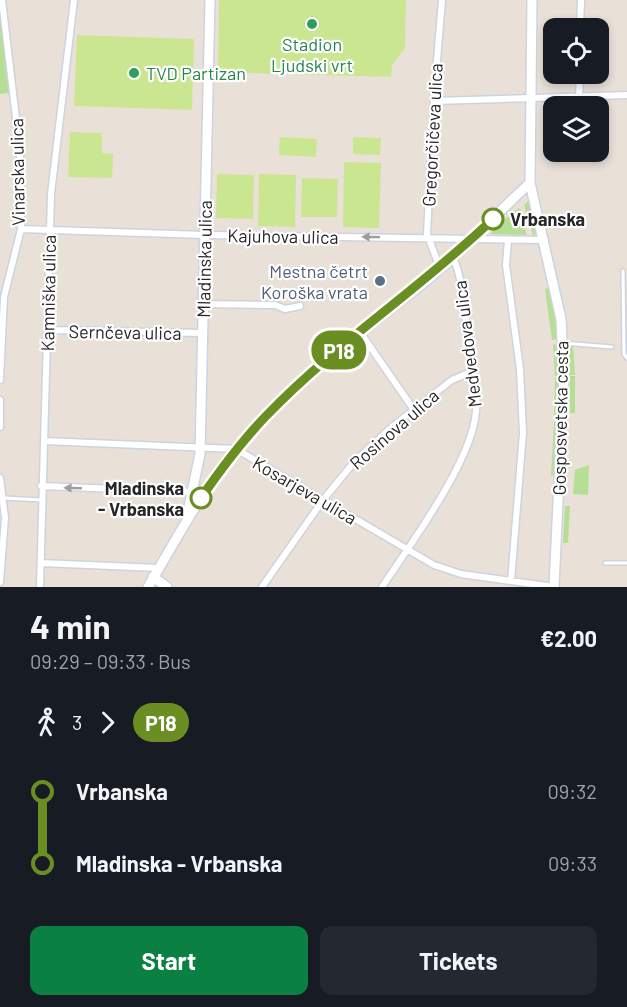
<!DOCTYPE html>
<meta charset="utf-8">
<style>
body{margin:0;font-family:Barlow,sans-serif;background:#242831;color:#f1f3f6;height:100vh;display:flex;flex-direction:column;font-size:22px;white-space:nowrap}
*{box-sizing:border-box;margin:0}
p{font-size:20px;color:#9ea1a6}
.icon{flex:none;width:33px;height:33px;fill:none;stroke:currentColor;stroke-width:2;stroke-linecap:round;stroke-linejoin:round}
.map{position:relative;height:587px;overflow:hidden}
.drawer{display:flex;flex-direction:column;background:#171b24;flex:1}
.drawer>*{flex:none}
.badge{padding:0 12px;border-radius:20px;font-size:21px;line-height:39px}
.controls{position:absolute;left:543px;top:18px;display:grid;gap:12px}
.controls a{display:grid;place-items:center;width:66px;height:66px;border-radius:12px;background:#171b24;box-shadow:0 3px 9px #0003;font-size:30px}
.map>.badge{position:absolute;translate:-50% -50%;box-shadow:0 0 0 3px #fff}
.legs{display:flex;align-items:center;gap:9px;height:66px;padding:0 30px;font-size:20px}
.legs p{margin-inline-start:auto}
.head{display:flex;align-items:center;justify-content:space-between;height:102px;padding:0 30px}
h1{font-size:33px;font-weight:700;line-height:45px}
.action{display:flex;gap:12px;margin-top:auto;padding:12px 30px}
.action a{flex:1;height:69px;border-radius:12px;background:#0b8043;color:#fff;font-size:24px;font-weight:700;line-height:69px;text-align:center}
.action a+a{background:#242831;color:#f1f3f6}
ul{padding:0 30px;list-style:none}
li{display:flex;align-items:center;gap:21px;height:72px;font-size:22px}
li i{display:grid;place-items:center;width:9px;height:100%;margin:0 8px;background:currentColor}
li i::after{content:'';width:15px;height:15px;margin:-8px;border:4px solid;border-radius:50%;background:#171b24}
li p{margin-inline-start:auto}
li:first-child i{background:linear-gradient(#0000 50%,currentColor 0)}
li:last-child i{background:linear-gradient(currentColor 50%,#0000 0)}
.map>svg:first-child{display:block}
.green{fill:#b7de95}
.pitch{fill:#cbe691}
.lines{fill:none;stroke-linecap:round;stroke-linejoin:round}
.lane-casing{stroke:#cdd3df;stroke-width:6}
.street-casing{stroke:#cdd3df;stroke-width:9}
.secondary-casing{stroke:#cdd3df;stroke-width:12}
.lane{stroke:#fff;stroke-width:3}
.street{stroke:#fff;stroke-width:6}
.secondary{stroke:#fff;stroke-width:9}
.oneway{fill:#9d9d9d}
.line-1-casing{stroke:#fff;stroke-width:14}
.line-1{stroke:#6b8e23;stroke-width:9}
.leisure-dot{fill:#2e9e5b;stroke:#fff;stroke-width:2}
.stop-1-dot{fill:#fff;stroke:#6b8e23;stroke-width:3}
.service-dot{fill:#5c6f8a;stroke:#fff;stroke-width:2}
.labels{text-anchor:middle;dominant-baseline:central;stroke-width:4.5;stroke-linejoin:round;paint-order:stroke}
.leisure-label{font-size:18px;fill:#27864d;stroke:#fff}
.street-label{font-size:18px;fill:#262626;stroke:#fff}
.stop-label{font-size:18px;font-weight:bold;fill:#262626;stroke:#fff;text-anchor:start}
.service-label{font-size:18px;fill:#4e5e75;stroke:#fff;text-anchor:end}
</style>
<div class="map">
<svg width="627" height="587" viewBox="0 0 627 587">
<rect width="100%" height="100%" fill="#e9e0d8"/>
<path class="green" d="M0 5 13 92 0 94Z
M528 201 538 234 533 235 524 205Z
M519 208 523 213 520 214 527 235 491 234 493 229Z
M548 288 552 301 558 339 552 340 545 289Z
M553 344 558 346 560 375 555 376Z
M568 346H573L575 375H570Z
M570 376H575V413H570Z
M555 377H560L559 419 554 418Z
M554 422 559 423 557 476 551 475Z
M589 465 588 495 573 494 575 470Z
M565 506H570L568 543H563Z"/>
<path class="pitch" d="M219 0H406L405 48 392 65 391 77 218 72Z
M77 35 194 39 192 110 74 106Z
M70 132 102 133V153L113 154 112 178 68 177Z
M280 137 317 139 316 157 279 155Z
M353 137 381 138 380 155 353 154Z
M344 162 381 163 379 228 343 227Z
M217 174 254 175 253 219 216 218Z
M259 174 296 175 295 227 258 226Z
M302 178 338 179 337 217H301Z"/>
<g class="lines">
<g class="lane-casing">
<path id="lane" d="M600 98 602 138
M623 271 624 354 627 358
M563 343 612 347
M4 498 41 500
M605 563H627"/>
</g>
<g class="street-casing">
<path id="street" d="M580 28 581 0
M579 97 580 74
M434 101 627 95
M21 229 204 235 545 240
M508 240 506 265 520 369 523 433 511 581
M440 268 427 234 434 96 442 0
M203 304 275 305 285 309 300 306
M48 330 202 333
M360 332 414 410
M0 380 4 297 21 229 20 152 2 0
M0 400V427
M44 441 236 449 434 565 461 574 554 587
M0 478 5 518 0 582
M41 486 194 492
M41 563 158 568
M40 587 51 194 74 0
M262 587 323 500 355 461 393 426 452 380 473 371
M382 587C410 545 473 460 476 411 478 384 471 355 467 329 463 307 463 278 453 258"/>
</g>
<g class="secondary-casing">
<path id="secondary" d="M532 0 530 183 561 319 564 376 554 587
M188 511 200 454 210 0
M153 577 167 587
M148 587C176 540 201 492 236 449 292 380 366 330 434 274 468 245 497 213 530 183"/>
</g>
<use href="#lane" class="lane"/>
<use href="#street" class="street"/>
<use href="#secondary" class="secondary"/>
</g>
<defs><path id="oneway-solid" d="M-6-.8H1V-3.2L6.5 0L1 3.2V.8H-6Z" transform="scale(1.5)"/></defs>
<g class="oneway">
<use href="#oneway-solid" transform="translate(371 237) rotate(-179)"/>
<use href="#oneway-solid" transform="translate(73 488) rotate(-178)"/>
</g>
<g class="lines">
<g class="line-1-casing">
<path id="line-1" d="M201 498C221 469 242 441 266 416 336 343 421 288 493 219"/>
</g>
<use href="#line-1" class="line-1"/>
</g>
<g class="leisure-dot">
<circle cx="312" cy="24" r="6"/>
<circle cx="134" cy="73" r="6"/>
</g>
<g class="stop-1-dot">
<circle cx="493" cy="219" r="10"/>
<circle cx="201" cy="498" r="10"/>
</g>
<circle class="service-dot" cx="380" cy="281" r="6"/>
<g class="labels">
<g class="leisure-label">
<text x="312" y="44">Stadion<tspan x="312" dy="21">Ljudski vrt</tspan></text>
<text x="146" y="73" text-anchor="start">TVD Partizan</text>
</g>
<g class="street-label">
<text transform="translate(432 135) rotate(-87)">Gregorčičeva ulica</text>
<text transform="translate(17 172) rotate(-91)">Vinarska ulica</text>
<text transform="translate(283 236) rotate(1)">Kajuhova ulica</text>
<text transform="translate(204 259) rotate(-89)">Mladinska ulica</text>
<text transform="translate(48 293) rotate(-89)">Kamniška ulica</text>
<text transform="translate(125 332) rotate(1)">Sernčeva ulica</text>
<text transform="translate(467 344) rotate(-97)">Medvedova ulica</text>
<text transform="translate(560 418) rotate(-89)">Gosposvetska cesta</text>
<text transform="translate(394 429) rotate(-41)">Rosinova ulica</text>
<text transform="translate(305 490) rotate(30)">Kosarjeva ulica</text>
</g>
<g class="stop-label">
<text x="510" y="219">Vrbanska</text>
<text x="184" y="488" text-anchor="end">Mladinska<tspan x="184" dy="21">- Vrbanska</tspan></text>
</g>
<g class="service-label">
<text x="368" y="271">Mestna četrt<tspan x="368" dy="21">Koroška vrata</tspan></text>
</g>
</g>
</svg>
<div class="controls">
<a><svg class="icon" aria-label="locate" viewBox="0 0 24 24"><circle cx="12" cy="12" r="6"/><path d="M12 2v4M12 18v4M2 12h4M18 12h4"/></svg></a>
<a><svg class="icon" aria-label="layers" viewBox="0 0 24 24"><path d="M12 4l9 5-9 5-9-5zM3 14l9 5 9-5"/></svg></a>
</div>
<b class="badge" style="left:339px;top:350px;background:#6b8e23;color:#fff">P18</b>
</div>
<section class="drawer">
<div class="head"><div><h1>4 min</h1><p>09:29 – 09:33 · Bus</p></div><b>€2.00</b></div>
<div class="legs"><svg class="icon" aria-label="walk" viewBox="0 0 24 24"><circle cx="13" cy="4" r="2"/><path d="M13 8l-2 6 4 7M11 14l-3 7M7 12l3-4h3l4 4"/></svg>3<svg class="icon" aria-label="forward" viewBox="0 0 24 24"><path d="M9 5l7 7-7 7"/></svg><b class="badge" style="background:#6b8e23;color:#fff">P18</b></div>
<ul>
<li><i style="color:#6b8e23"></i><b>Vrbanska</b><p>09:32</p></li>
<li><i style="color:#6b8e23"></i><b>Mladinska - Vrbanska</b><p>09:33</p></li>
</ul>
<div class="action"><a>Start</a><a>Tickets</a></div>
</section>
